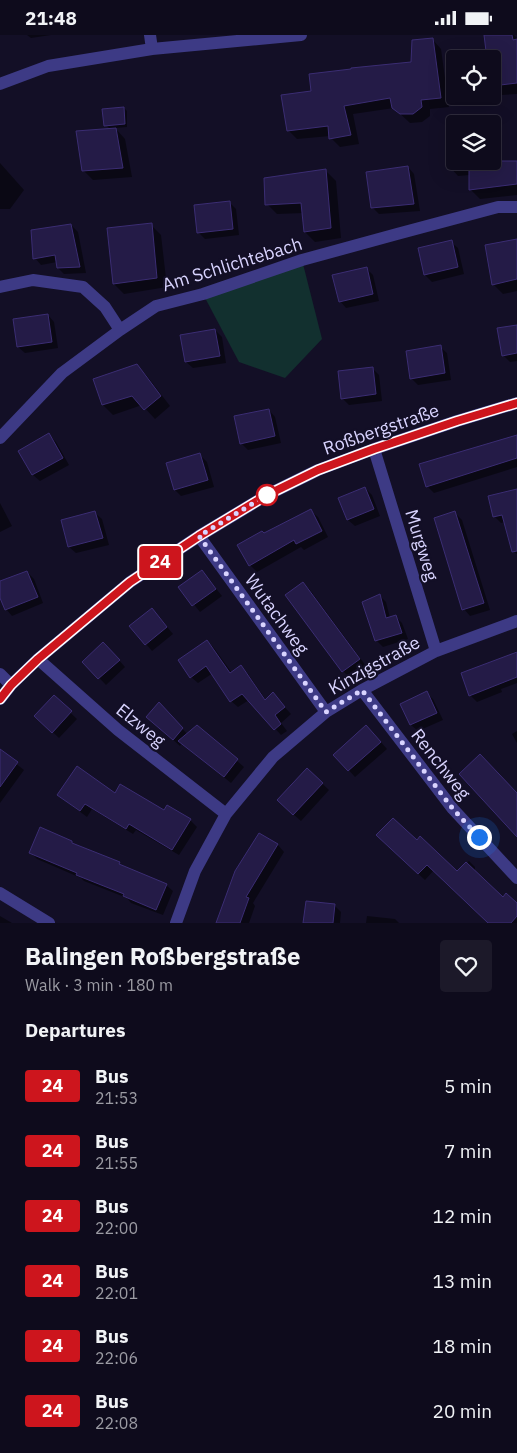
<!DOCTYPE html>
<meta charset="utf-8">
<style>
body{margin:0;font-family:"IBM Plex Sans",sans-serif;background:#1c1929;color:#f1f3f6;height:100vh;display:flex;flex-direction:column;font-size:19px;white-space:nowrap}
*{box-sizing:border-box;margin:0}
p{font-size:16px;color:#9b9ba3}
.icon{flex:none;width:28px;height:28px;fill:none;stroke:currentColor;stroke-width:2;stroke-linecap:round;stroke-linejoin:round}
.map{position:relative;height:888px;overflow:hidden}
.sheet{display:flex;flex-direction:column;background:#0e0b1c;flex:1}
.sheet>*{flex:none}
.badge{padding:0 10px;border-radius:4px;font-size:18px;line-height:32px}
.buttons{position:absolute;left:446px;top:15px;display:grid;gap:10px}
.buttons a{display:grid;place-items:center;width:55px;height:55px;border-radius:5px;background:#0e0b1c;box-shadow:0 5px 20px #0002,0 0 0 1px #2e2b3b;font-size:25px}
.you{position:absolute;width:25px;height:25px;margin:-12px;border:4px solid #fff;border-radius:50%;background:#1a73e8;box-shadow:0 0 0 8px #1a73e833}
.map>.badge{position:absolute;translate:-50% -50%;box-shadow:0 0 0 2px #fff}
h2{padding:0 25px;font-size:19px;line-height:45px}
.round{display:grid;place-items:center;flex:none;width:52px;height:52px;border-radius:5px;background:#1c1929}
.summary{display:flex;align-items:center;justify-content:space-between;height:85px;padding:0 25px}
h1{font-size:24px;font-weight:800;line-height:38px}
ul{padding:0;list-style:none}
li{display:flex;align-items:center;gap:15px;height:65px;padding:0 25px}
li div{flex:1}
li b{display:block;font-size:19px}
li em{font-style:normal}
li .badge{min-width:55px;font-weight:700;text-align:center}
.status{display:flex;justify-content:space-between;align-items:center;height:35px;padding:0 25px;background:#0e0b1c;direction:ltr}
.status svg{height:14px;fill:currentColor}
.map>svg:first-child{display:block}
.green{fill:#12302f}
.shadow{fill:#0007}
.building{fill:#241b47;stroke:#3b2d73}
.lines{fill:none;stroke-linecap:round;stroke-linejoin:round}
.minor{stroke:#3d3a85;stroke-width:12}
.line-casing{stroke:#fff;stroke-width:11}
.line{stroke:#cd151d;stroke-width:8}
.walk{stroke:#d9d4ff;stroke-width:5;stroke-dasharray:0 9}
.stop-dot{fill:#fff;stroke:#cd151d;stroke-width:2.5}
.labels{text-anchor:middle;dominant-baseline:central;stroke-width:4.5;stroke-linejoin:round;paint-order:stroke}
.street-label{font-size:18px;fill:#d9d4ff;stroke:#130f26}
</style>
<div class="status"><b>21:48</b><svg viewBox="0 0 49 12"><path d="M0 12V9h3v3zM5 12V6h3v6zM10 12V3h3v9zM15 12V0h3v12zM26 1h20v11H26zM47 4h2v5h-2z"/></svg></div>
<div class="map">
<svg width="517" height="888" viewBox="0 0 517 888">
<rect width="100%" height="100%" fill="#130f26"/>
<path class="green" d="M302 225 322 304 285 343 239 327 203 259Z"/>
<path class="shadow" d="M27 0H51L31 3Z
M498 0H514L517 3V59L501 60 492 52V24Z
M432 4 441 14 449 72 430 74V81L422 87 410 88 394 73 353 79 359 109 340 112 331 103 330 101 297 104 288 95 313 58 413 28Z
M124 73 127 76V92L115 93 125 104 132 142 93 145 83 135 110 94 106 90Z
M455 102V126H492V102L498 108 501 128 517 127V160L480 164 470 154V140L458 141 449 131 445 103Z
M0 128 24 155 10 174H0Z
M408 132 414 139 420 176 379 179 373 173Z
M326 136 336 146 341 203 315 207 305 197 304 178 277 179 267 169Z
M229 167 236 174 239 200 205 204 198 197Z
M71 190 78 197 86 238 64 239 58 233 57 227 41 230 35 223Z
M151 190 161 200 167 252 124 259 114 249 108 194Z
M517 205V256L503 259 493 249Z
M451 207 458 213 464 239 432 247 425 240 419 214Z
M366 233 373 240 379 266 346 273 340 266Z
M48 280 54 287 58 313 25 318 18 312Z
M517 291V326L510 327 503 320Z
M215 295 222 302 226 328 193 333 186 327Z
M440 312 447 318 451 345 418 350 411 343Z
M137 331 147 341 170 371 155 384 142 370 113 380 103 370Z
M372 333 379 340 382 366 349 370 342 363Z
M269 375 275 382 281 408 248 415 241 408Z
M49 400 56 407 69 430 40 446 33 440 20 416Z
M517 401V432L434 458 427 451Z
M200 420 207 427 214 452 181 461 175 455Z
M365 453 372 460 380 481 355 491 348 485 340 464Z
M517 455V519L513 516 505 487 501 488 494 481Z
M0 468 12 491 0 497Z
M311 476 318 482 328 502 304 515 301 512 257 537 250 530 239 511Z
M95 478 102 484 109 510 76 518 69 512 63 486Z
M455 478 462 485 490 575 470 581 464 574Z
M202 536 222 561 200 577 180 552Z
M27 537 34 544 43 568 12 581 6 574 0 560V548Z
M303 548 310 555 366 631 350 643 343 636Z
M379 560 386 567 390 583 395 581 402 588 408 604 383 612 377 606 364 567Z
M158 581 173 599 152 616 146 609Z
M207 606 214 613 232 638 241 632 248 639 266 665 279 666 291 679 281 688 287 696 281 700 249 665 238 672 231 666 213 638 198 648 191 642Z
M110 615 125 632 106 650 84 627Z
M517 616V648L501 654 502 657 477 667 470 660 513 620 512 618Z
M426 658 433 664 443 685 418 696 411 690 402 669Z
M54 662 77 684 59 703 36 681Z
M165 675 188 700 197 691 244 732 231 748 182 708 180 711 154 688Z
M517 696V708L512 699Z
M373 698 387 714 355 742 335 720Z
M0 716 24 735 0 768Z
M307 734 329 755 301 786 285 772Z
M58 760 164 776 190 785 197 792 179 820 136 795 133 799 92 774 87 782Z
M259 799 278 810 284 817 253 868 255 871 249 888H217L236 837Z
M72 807 76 811 119 828 123 833 166 850 173 856 163 880 131 868 127 863 84 846 81 843 37 824 30 817Z
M384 807H417L458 838 469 826 475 832V837L503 863 517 869V888H497L472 864 434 835 425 845Z
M307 867 334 870 341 877 340 888H304Z
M0 881 12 888H0Z
M367 881 395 884 399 888H366Z"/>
<path class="building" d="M484 0H512L513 5 517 4V48L492 51V24H487Z
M433 3 441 63 421 65 422 72 413 79H400L392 73 390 63 344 71 351 100 329 104 328 91 287 96 281 60 311 56 309 39 351 34V33L411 27 412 5Z
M124 72 125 89 104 91 102 74Z
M116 93 123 133 82 136 76 96Z
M469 126H517V149L469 155Z
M408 131 414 169 371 173 366 137Z
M326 134 331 193 304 197 301 168 265 170 264 143Z
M230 166 233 194 197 198 194 170Z
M152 188 157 243 113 249 107 193Z
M71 189 80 232 57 233 55 220 33 224 31 195Z
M517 204V244L492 250 485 210Z
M452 205 458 232 424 240 418 213Z
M367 232 373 259 339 267 332 240Z
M48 279 52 307 17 312 13 284Z
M517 290V318L502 321 497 293Z
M215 294 220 321 185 327 180 300Z
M441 310 445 338 410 344 406 316Z
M137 329 161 361 144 375 132 361 102 370 93 344Z
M373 332 376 359 341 364 338 336Z
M269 374 275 401 240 409 234 381Z
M49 398 63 423 32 440 18 416Z
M517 400V423L426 452 419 429Z
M200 418 208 445 174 455 166 428Z
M365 452 374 474 347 485 338 463Z
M517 454V516L512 517 502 480 493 482 488 461Z
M311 474 322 496 296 509 294 505 249 531 237 510 262 496 264 498Z
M95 476 103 503 68 512 61 485Z
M455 476 484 568 462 575 434 483Z
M202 535 216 554 192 571 178 552Z
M27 536 38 562 5 575 0 563V546Z
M303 547 360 624 342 637 285 560Z
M380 559 386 583 396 580 402 598 375 606 362 567Z
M152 573 167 592 145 610 129 591Z
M207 605 230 638 241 630 265 665 273 657 285 672 275 680 281 689 274 695 242 659 230 667 206 631 190 643 178 625Z
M103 607 120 625 98 644 82 627Z
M517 617V642L469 661 461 638Z
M427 656 437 678 410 690 400 669Z
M54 660 72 676 52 698 34 681Z
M159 667 183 693 173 705 146 682Z
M197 690 238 724 224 742 178 706Z
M366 690 381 707 348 736 333 720Z
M0 714 18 727 0 752Z
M480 719 517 758V802L459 739Z
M77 731 115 758 120 749 164 775 167 770 191 784 172 815 129 789 126 794 85 769 80 776 57 760Z
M307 733 323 748 293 780 277 765Z
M393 783 417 805 420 801 457 836 466 827 503 862 506 858 517 868V881L511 888H488L427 830 418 839 376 800Z
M40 792 72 806V808L120 827 119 829 167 849 156 875 123 861 124 859 76 840 77 838 29 818Z
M259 798 278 809 246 862 249 863 240 888H216L235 836Z
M306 866 335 869 333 888H303Z"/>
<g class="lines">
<path class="minor" d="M150 0 152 14
M0 49 48 31 152 14 301 0
M0 252 33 245 83 252 105 272 120 295
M0 403 62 338 120 295 156 271 203 259 302 225 397 199 498 172H517
M374 414 436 616
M199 501 326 677
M38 624 118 695 226 779
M0 639 11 650
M362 655 453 774 517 843
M0 664 11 650 38 624 130 547 199 501 267 460 318 435 374 414 457 386 517 368
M0 858 49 888
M176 888 195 836 226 779 273 722 326 677 362 655 436 616 517 586"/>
</g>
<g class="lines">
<g class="line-casing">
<path id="line" d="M0 664 11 650 38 624 130 547 199 501 267 460 318 435 374 414 457 386 517 368"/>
</g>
<use href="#line" class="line"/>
<path class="walk" d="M267 460 199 501 326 677 362 655 453 774 479 802"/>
</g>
<circle class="stop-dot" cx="267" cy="460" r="10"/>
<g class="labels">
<g class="street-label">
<text transform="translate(232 229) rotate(-17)">Am Schlichtebach</text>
<text transform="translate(381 394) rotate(-19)">Roßbergstraße</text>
<text transform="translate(422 510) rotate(73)">Murgweg</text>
<text transform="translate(277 579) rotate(54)">Wutachweg</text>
<text transform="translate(374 630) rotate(-29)">Kinzigstraße</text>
<text transform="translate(141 690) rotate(39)">Elzweg</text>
<text transform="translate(441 729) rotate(52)">Renchweg</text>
</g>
</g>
</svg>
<div class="buttons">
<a><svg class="icon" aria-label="locate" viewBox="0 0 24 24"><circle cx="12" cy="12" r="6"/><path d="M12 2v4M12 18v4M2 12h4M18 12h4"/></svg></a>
<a><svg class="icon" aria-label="layers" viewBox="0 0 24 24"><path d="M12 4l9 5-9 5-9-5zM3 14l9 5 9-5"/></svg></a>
</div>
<div class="you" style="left:479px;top:802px"></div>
<b class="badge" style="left:160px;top:527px;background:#cd151d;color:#fff">24</b>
</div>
<section class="sheet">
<div class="summary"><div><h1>Balingen Roßbergstraße</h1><p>Walk · 3 min · 180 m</p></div><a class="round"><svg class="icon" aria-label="heart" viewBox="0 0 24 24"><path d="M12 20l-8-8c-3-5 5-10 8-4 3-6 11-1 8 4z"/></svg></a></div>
<h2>Departures</h2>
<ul>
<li><span class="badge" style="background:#cd151d;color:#fff">24</span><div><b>Bus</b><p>21:53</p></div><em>5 min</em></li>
<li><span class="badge" style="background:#cd151d;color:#fff">24</span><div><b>Bus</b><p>21:55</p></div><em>7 min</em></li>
<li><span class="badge" style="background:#cd151d;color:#fff">24</span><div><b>Bus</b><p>22:00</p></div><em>12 min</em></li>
<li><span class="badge" style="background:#cd151d;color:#fff">24</span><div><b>Bus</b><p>22:01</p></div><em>13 min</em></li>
<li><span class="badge" style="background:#cd151d;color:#fff">24</span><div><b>Bus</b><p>22:06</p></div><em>18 min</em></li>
<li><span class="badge" style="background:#cd151d;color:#fff">24</span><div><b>Bus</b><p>22:08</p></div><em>20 min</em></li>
</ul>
</section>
